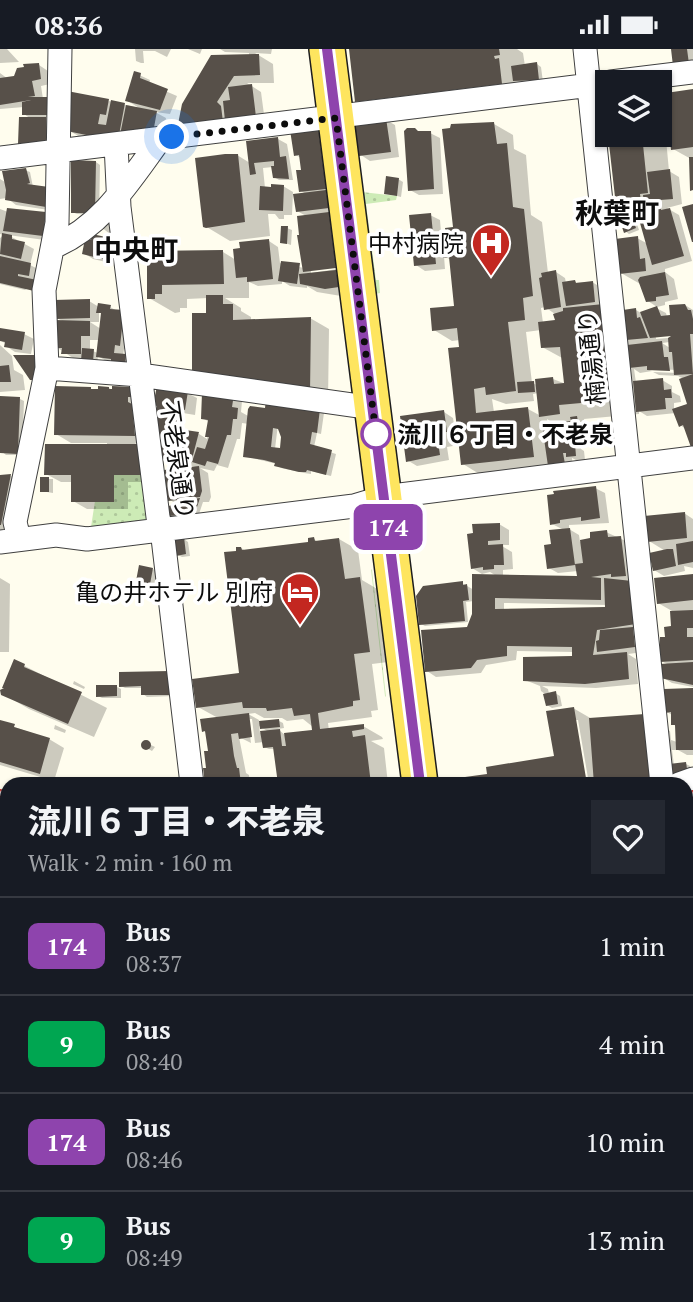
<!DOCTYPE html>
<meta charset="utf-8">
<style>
body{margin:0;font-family:"PT Serif","Noto Sans JP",serif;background:#242831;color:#f1f3f6;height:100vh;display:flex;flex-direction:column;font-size:26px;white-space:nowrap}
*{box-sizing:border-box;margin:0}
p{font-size:23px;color:#9ea1a6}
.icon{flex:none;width:38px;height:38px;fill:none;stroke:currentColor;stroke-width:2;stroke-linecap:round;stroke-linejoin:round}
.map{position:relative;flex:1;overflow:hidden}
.details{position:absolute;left:0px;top:728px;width:693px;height:525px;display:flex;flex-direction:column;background:#171b24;border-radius:21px 21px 0 0;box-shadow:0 2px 5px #0004}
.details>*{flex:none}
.badge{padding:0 14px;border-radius:10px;font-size:24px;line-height:46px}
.controls{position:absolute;left:595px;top:21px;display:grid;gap:14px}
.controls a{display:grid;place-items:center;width:77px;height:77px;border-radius:0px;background:#171b24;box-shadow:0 2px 5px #0004;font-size:35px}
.you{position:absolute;width:35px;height:35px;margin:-18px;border:5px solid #fff;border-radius:50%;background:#1a73e8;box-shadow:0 0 0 10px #1a73e833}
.map>.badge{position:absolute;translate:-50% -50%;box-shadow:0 0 0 4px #fff}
.round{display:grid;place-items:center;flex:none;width:74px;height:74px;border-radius:0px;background:#242831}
.head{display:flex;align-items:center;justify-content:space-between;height:119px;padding:0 28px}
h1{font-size:33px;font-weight:800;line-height:52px}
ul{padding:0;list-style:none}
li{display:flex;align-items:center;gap:21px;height:98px;padding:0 28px;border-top:2px solid #363941}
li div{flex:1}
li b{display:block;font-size:26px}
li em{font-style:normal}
li .badge{min-width:77px;font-weight:700;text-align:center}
.status{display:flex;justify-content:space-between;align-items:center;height:49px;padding:0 35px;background:#171b24;direction:ltr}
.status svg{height:19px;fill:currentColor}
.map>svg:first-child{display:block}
.grass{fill:url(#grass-dots)}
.shadow{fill:#0003;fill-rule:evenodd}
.building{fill:#575049;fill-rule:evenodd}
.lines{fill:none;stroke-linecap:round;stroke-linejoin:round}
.minor-casing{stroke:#404040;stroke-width:25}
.tertiary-casing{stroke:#404040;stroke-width:31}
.secondary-casing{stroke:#2f2f2f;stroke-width:34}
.primary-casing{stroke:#1e1e1e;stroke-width:38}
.minor{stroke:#fff;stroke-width:23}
.tertiary{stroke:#fff;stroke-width:28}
.secondary{stroke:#fffda9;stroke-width:32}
.primary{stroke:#fee55f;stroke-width:35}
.rail-casing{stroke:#c32720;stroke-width:8}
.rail{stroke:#fff;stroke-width:5;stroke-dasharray:16;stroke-linecap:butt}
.line-casing{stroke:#fff;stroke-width:16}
.line{stroke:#8e44ad;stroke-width:10}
.walk{stroke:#0d0d0d;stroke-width:7;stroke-dasharray:0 12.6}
.stop-dot{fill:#fff;stroke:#8e44ad;stroke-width:3.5}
.labels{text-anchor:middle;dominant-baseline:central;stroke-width:7;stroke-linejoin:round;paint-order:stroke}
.poi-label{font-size:24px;fill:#0d0d0d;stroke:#fff;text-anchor:end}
.street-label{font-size:24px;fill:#0d0d0d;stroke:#fff}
.stop-label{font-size:24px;font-weight:bold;fill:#0d0d0d;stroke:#fff;text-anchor:start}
.quarter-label{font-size:28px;font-weight:bold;fill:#0d0d0d;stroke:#fff}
</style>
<div class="status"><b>08:36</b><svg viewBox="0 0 49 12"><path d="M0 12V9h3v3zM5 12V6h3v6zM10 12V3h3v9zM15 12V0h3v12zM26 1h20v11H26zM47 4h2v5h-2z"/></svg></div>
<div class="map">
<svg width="693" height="1253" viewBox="0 0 693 1253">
<defs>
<pattern id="grass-dots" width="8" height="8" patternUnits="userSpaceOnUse" patternTransform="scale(1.75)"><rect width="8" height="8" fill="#cdebb6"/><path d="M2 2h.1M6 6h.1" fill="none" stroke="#afc89b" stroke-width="1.8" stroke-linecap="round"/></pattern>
</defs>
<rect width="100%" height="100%" fill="#fffdee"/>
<path class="grass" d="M362 143 397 147 396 151 366 155 376 231H379L380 244 375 245Z
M114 426H145L151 472 91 478 95 452H114Z
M371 520 372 521 386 648 385 647Z"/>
<path class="shadow" d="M0 0H7L19 13 0 14Z
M135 0H171L167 8 155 2H143L144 14H141L136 12Z
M188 0H202L200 5Z
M220 0H272L271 5 255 4 273 15 274 34H247L261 43 265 73 182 77 249 7V4L225 3Z
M351 0H517L523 4 525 17 537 15 541 18 543 33 525 32 527 49 383 67 357 52Z
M673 0H693V20Z
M39 16 48 22 50 35 41 37 43 50 60 55 56 100H30L31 70 24 65V58L0 60V24L8 30Z
M135 24 150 31 149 35 177 47 170 65 155 63 166 69 162 89 94 96 68 81 109 52 139 59 128 52Z
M693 42V141L691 110 673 100 672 93 666 90 669 122 679 128 682 155 667 159 679 166 692 212 665 220V223L674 230 678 250 665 253V256L657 258 648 252 642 236 621 224 637 189 648 195 645 167 621 154V149L616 146 609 86H660V49L670 55Z
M386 71 395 76 399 108 370 112 361 106Z
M494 75 513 86 514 100 526 106 531 166 542 173 548 224 556 223 565 229 566 234 592 233 602 239 626 269 636 261 641 264 656 259 666 264 667 268 685 256 693 261V399L686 380 680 376 676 364 647 367 639 362V365L584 370 588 383 579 385 581 400 584 402 585 411 578 412 572 409 573 419 481 426 463 415 460 291 452 292 434 281 456 258 451 211 444 207 445 220 425 222 416 216 430 166 440 171 442 195 449 194ZM545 258 555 265 558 272 543 274 541 259ZM541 281 542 298 564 310 566 335 553 330 537 336 532 334 526 283ZM679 284V288L656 290V287ZM670 293V299L662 294ZM634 320 640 324 652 322 647 320 679 321V324L653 323 659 326 678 327 684 330 689 356 674 362V354L681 353 680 347 672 343V337L662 331 636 334ZM538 344 541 367 528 360 494 363 492 350 506 355 534 352 533 345ZM547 370 556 376 548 377Z
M318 79 328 84 344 216 311 220V224L344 219 341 247 317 243 307 237V239L290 237 282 232V235L258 237 249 233V249H225L241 259V262L251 268V272L310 269 329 280 328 353 208 266V249L187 250V259H180V263L175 264 149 249V215L140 212 144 202 148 204 223 203 236 211 269 192 278 198 280 214 304 219 308 168 297 162 306 145 301 142 303 122 302 109 295 106Z
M421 84H430L440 89 443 145 419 146 410 141Z
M278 90 287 95 293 131H279L274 128 273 118 263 119 265 139 283 137 293 143 292 166H284V170H279L275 165H268L270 187 230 192 205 177 237 106 250 114Z
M96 113 100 116 99 166 77 165 72 163Z
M25 121 30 123 33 138 55 162 16 156 7 149 0 150V130L5 133Z
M398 130 403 133 401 148 386 144Z
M0 160 8 163 45 164 55 170 52 192 8 186 34 200 30 216 40 221 38 233 25 241 0 235V189L4 186 0 185Z
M109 171 117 177 110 185 101 178Z
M633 173 637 175 639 181 629 185 625 182Z
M287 179 292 181 291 196 282 193Z
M124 198 119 216 93 210 84 204Z
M89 252 99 258H110L119 263 129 301 124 300 123 307 130 309 129 318 108 313 98 307 97 315 83 310 73 309 56 298 64 273 57 269ZM99 263 103 265 101 280 90 273H99ZM90 291H100L98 304 90 301Z
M0 281 24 285 34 290 31 305 15 303 6 297V295L0 291Z
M0 296 12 307 14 321 23 326 25 341 0 343Z
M90 339 94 342 109 339 114 342 132 339 149 394H135L155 406V433H128V460H87L73 452V433H61L46 425 107 397V394H71L56 385Z
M187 344 197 349 195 366 183 364 181 375 177 374 176 382 199 385 207 390 209 373 203 369 204 346 242 352 241 363 250 368 320 361 324 364 321 385 317 384 314 398 336 405 331 427 311 422V425L304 424 281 419 277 415 244 407 249 375 242 374 240 390H237L228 419 217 416 214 422 200 419 208 424 211 448 209 453H203L199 465 175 468 171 466 180 457 170 451 196 418 171 414 162 408 158 377ZM278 375 283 388 282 401 275 400Z
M0 349 20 350 24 352 22 406H6L0 401Z
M444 363 453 369 456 388H452L453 397 447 398 449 411 417 417 407 411Z
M11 427 25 435 15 490 0 491V428Z
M41 430H53V444L41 442Z
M595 439 605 444 609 474 569 476V480L579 486 580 493 592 491 606 483 630 494 644 603 628 605 636 610 638 635 596 639 542 637 548 640 549 645 555 644 560 647 562 657 552 659 547 656 545 645 541 642 540 637 525 631 574 609V603L517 602 516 611 486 616 481 624 436 628 427 622 469 580 474 565V552L466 553 468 573 425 577 421 575 462 534 474 541 498 528 490 523 482 525 472 519 469 486 499 475 509 481V496H500L512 503 513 520 503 521V528L578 529V522L558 524 549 519 553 497 564 481 552 475ZM504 554 607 556V560L504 562Z
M684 464 693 470V519L684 517 685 522 664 527 654 521 667 503 649 492Z
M184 490 188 493 190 507 182 508 178 506Z
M314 490 318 493 339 490 358 501 362 531 379 541 388 613 372 615 378 661 371 662 372 668 328 674 329 681 363 677 382 688 383 690 371 692 384 699 388 735H280L275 700H269L264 698V693L255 694 252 670H248L251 694 239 688 246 724 249 726 250 735H206L210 703 207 684 204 682 218 669 198 658 241 626 237 503 241 499 246 502 310 494ZM255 664 264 669H282L287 672 303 670 318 682 285 686 278 680 284 679 283 674 279 672 259 674V671L248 665ZM259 677 269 683 260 684Z
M153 520 157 523 152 547 136 542Z
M693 527V638L672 634 662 628 669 616 661 612 667 589 673 579 672 562 658 554Z
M0 529 10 535 9 603H0Z
M15 612 107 659 94 688 29 660 3 645 7 640Z
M121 625 174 647 147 648 143 645V639H125L121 637Z
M74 632 85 638 84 640 73 635Z
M117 638 121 640V649H102L98 647Z
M693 641V706H687L678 701H672L674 716 686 715 690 717 691 729 661 735H589L578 671H574L585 735H468L489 726 556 708 573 659 592 670 644 667 670 682 671 691 677 693V678L673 675 672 666 667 663Z
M0 673 49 690 64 699 54 732 0 716Z
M55 676 66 681 65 684 54 680Z
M145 693 155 698 152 702 143 697Z
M0 928 7 929V1006L0 1005Z
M686 1054 693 1058V1067L686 1068Z
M686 1071 692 1075 693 1095 686 1096Z
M0 1079 7 1081V1093H0Z
M0 1125V1131L7 1130V1176L2 1173V1178L7 1181V1202H0Z
M380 1246H398L408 1252 407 1246H454L455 1253H369Z
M506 1246H577L587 1253H501L512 1250Z
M591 1246H614V1253H591Z"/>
<path class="building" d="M349 0H499L500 6 494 7 495 10 499 9 502 35 355 53Z
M671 0H687L689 15 673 17Z
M259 5 260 26 234 27 217 53 221 57 223 73 181 78 178 75 182 55 211 6Z
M537 13 539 31 513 32 511 17Z
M39 14 41 30 32 32 35 47 28 48H51V66H22V53L31 51 0 56V29L14 27 17 19 24 18 23 15Z
M134 22 141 24 140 29 168 40 160 61 125 52Z
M252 35 256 68 225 72 223 52 230 51 228 38Z
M693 40V98L671 101 670 91 666 92 664 78 671 77 666 44Z
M67 42 109 50 106 66 100 65 98 75 106 76 111 51 125 54 119 86 96 88 67 82Z
M126 56 157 62 153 84 120 86Z
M19 68H46L47 96 18 95Z
M386 69 391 103 359 107 355 77 358 73Z
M494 73 497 95 507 94 513 158 524 160 533 247 523 249 525 271 508 273 516 342 486 346 485 338 474 340 476 364 528 358 534 408 461 416 448 299 459 298 457 279 432 282 430 259 454 257 449 208 443 209 441 194 447 193 445 179 453 178 442 80 450 79 451 75Z
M318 77 326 140 299 143 296 121H301L299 106 294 107 290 81Z
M407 79H415L418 82H431L434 140 408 142 404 82Z
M608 86H642L648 144 640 145 641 153 620 155 619 147 615 148Z
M278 88 280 108 286 107 289 130 273 129 271 117H274V112L254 114 256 125 250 126 246 92Z
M225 105H238L245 173 206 179 203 178 195 109Z
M689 108H693V141L690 142Z
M71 111 96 112 95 164H71Z
M26 119 30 134 27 135 49 138 46 158 5 151 6 141 2 122Z
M670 120 673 150 660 151 661 161 670 159 684 207 652 216 638 167 645 165 643 146 650 145 647 123Z
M386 127 399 129 397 147 384 145Z
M271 135 284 136 283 162 259 161 260 137 271 138Z
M326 141 329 159 296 163 293 145Z
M693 155V193H692L682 158Z
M7 159 46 163 43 187 3 182Z
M329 163 336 219 303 223 297 186H299L297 167Z
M431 164 436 215 414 217 409 166Z
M633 171 636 179 624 184 621 175Z
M281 177H288L287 195 280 194Z
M2 184 12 186V190L25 193 21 210 0 205Z
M92 185 115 190 110 212 82 205 85 190 91 191Z
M638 187 640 210 645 209 646 222 619 225 615 190Z
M269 190 273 230 247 233V228L236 229 233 200 240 199 239 193Z
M138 200H144V213H138Z
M223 201 224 235 162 236V245H155V250H147V202Z
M0 207 31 214 29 227 18 225V227L37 231 34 242 0 234Z
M281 212 300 214 297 235 278 232Z
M336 221 339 238 325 240 300 235 299 225Z
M556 221 561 258 544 261 539 229 542 228 541 224Z
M665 223 669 246 656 248V252L646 253 638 231 640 228Z
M575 231 576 234 593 232 595 253 566 257 562 233Z
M206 246H223V255H233V271L311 268 310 344 192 324V264H206Z
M90 250V269L55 270 54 251Z
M98 254 111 256 110 260 124 261 120 297 115 296 114 304 126 305 125 316 111 315V310L96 308 101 264H96Z
M604 255 614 351 559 356 560 365 539 368 535 330 553 328 554 335 564 334 560 298 541 299 538 273 555 271 553 265 563 262V259Z
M685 255 688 261H691L693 270V285H690L693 325 674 326 672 303H669L668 289 671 287 650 289 640 263 657 257 661 267 670 266 669 256Z
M636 259 637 269 640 268 648 289 626 291 623 261Z
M55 271 90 272V287H81V305H61L62 299H55Z
M0 279 25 283 22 301 4 298 5 293 0 292Z
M662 292 664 308H668L670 322 647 321V317L629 319 627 296Z
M82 299 94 300 93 313 81 312Z
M13 306H39V331H30Z
M9 316 11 333H0V317Z
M693 325V404L683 376 679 378 672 360 687 355 679 330Z
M663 329 664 341 671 340 672 349H665L666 360 636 363 633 332Z
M534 332 535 343 518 344 517 333Z
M55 337 91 338V340H98V337L109 338V340H112V337L133 338V348H128V353L132 355 135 387 54 386Z
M157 337 188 342 185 361 179 360 177 373H173L172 379 199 383 191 414 160 409 156 377 157 369H155L157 357 153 356Z
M202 344 234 345 232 358 238 359 237 370H233L231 386H227L218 415 207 412 205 417 192 413 197 398 205 400 209 388H205L208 371 201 370Z
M0 347 20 348 18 405 0 404Z
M266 350 320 360 317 384 312 383 310 395 332 401 326 426 307 421 306 423H299L274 417 275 414 264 411 243 408 248 360 250 357 265 359ZM273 379 278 380 281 388 280 399 271 398Z
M444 361 447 383H443L444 392 438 393 440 406 406 413 400 367Z
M577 367 579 379 570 380 572 395H575L576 407 566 408V404H563L565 415 548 417 542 376 571 372 570 368Z
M45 395H141V426H114V453H71V426H44Z
M199 417 202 442 200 448 168 452 164 421Z
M11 425 1 476H0V426Z
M40 428H49V443H40Z
M596 437 600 469 581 472V468L560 471V474L550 476 547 446 554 445 553 442Z
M200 449 195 464 170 467 168 457 180 455 179 452Z
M685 463 687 489 647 493 644 467Z
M500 474V491L488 492V496L503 495 504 516H494V520L483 521V518L471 520 467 485 473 484 472 475Z
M570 479 575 516 547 520 544 496 551 495 549 481Z
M607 481 608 488 621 487 626 527 611 528V525L591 528 601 529V551L495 549V560L605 558 604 529 632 532 636 575 597 581 593 606 627 603 629 630 585 635 523 632V608L572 607V598L507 597V607L477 611 471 619 425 623 421 581 467 578 472 565V525L577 527 575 515 583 514 580 491 590 489V483Z
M184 488 186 505 176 507 174 490Z
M314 488 315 492 339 489 345 530 360 528 370 603 354 605 360 651 353 652V657L318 664 320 680 364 675V680L352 682 353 688 365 686 371 735H278L273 698 263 699 260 682 280 680 282 697H286L284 684 312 681 310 665 294 667 292 659 267 662 266 659H243L242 653 196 659 192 630 239 624 224 503 236 502V498H241L242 501 308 493V489Z
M693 492V513L678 516 676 495Z
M667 500H673L676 517 653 522 649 504Z
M139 516 153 519 148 546 134 543Z
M693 525V551L657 555 654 529Z
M463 532V536L467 535 469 551 463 552 465 572 419 576 416 547 423 537Z
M693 561V579H687V588H693V611L659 613 660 588H665L664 578 671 577 670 562Z
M633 578 635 598 597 603 596 592 599 591 600 581Z
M14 610 25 615 24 618 82 643 68 675 1 646 0 641 4 639H2Z
M693 613V636L660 629 659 615Z
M170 622 171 646H141V637L119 638V623Z
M96 636H117V647L96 648Z
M693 639V701H676L675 676H671V663L665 664 664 640Z
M556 642 558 655 546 657 543 645Z
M574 658 587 735H466L465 728 487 725 486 718 554 707 546 662Z
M249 664 252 688 239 690 238 684 231 685 234 707 237 719H239L241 735H205L203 719H206L204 702H208L205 682 202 683 200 670Z
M645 665 652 735H594L589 669Z
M279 670 280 678 260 680 259 672Z
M0 671 15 675 14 678 50 689 40 725 0 713Z
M141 696a5 5 0 1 1 10 0a5 5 0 1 1-10 0Z
M686 713 688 727 670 733 669 715Z
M686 810H693V845H686Z
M7 851V875L0 876V852Z
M687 856H693V892H688Z
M0 899H7V923H0Z
M0 927 7 928V990L0 989Z
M0 1129H7V1168L0 1169Z
M366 1246H395L396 1253H367Z
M405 1246H446V1253H406Z
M533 1246H574V1253H499V1250Z
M589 1246H605L606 1253H590Z"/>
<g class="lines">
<g class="minor-casing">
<path id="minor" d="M585 0 662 735
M611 33 693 23
M116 95 119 158 158 468 163 489 192 735
M0 109 607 34
M53 198C103 177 130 131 161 89
M47 319 140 326 373 359
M19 490 15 473 47 319 44 241 57 174 60 0
M0 493 56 486 87 490 354 457 384 448 693 409
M679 735 693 730
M686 803 693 802
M0 887 7 886
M686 967 693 1040
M0 1100 7 1099
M255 1246 256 1253"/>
</g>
<g class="tertiary-casing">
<path id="tertiary" d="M686 1135 693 1134
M686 1165 693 1164"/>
</g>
<g class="secondary-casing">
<path id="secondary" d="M0 1222 7 1221
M0 1248 18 1246"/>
</g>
<g class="primary-casing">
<path id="primary" d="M327 0 420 735
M484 1246V1253"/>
</g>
<use href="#minor" class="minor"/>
<use href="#tertiary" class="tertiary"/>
<use href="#secondary" class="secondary"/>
<use href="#primary" class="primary"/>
<g class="rail-casing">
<path id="rail" d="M0 744 7 746
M686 747 693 745
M686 761 693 759
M0 765 7 767"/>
</g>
<use href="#rail" class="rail"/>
</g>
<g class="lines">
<g class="line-casing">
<path id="line" d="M327 0 420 735"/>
</g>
<use href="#line" class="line"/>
<path class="walk" d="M172 88 336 69 376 385"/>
</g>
<defs>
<g id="hospital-pin" transform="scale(2.0125)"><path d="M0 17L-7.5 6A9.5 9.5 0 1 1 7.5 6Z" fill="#c32720" stroke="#fff"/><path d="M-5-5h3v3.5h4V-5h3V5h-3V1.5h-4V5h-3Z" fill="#fff"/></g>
<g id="hotel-pin" transform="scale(2.0125)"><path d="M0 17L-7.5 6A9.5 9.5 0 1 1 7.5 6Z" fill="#c32720" stroke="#fff"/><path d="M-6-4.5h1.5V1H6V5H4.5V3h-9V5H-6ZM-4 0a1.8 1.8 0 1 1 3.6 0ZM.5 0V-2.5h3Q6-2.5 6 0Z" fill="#fff"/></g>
</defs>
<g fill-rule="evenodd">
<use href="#hospital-pin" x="491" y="194"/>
<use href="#hotel-pin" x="300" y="543"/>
</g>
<circle class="stop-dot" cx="376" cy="385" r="14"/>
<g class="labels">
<g class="poi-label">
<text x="464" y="194">中村病院</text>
<text x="273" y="543">亀の井ホテル 別府</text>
</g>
<g class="street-label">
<text transform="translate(591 308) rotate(-96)">楠湯通り</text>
<text transform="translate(178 411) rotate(82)">不老泉通り</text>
</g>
<g class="stop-label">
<text x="397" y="385">流川６丁目・不老泉</text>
</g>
<g class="quarter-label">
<text x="617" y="163">秋葉町</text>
<text x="136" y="200">中央町</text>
</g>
</g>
</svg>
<div class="controls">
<a><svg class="icon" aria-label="layers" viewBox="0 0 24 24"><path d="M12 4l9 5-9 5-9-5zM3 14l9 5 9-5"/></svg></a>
</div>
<div class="you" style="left:172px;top:88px"></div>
<b class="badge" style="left:388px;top:478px;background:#8e44ad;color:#fff">174</b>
<section class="details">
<div class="head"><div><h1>流川６丁目・不老泉</h1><p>Walk · 2 min · 160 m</p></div><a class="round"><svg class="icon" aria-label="heart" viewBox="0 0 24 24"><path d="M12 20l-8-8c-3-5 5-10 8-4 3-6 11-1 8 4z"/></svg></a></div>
<ul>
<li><span class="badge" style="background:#8e44ad;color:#fff">174</span><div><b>Bus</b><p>08:37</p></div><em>1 min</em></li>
<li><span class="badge" style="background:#00a651;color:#fff">9</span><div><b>Bus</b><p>08:40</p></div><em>4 min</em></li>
<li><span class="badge" style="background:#8e44ad;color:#fff">174</span><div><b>Bus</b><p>08:46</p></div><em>10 min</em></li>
<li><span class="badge" style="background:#00a651;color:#fff">9</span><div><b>Bus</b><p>08:49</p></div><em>13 min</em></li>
</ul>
</section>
</div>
